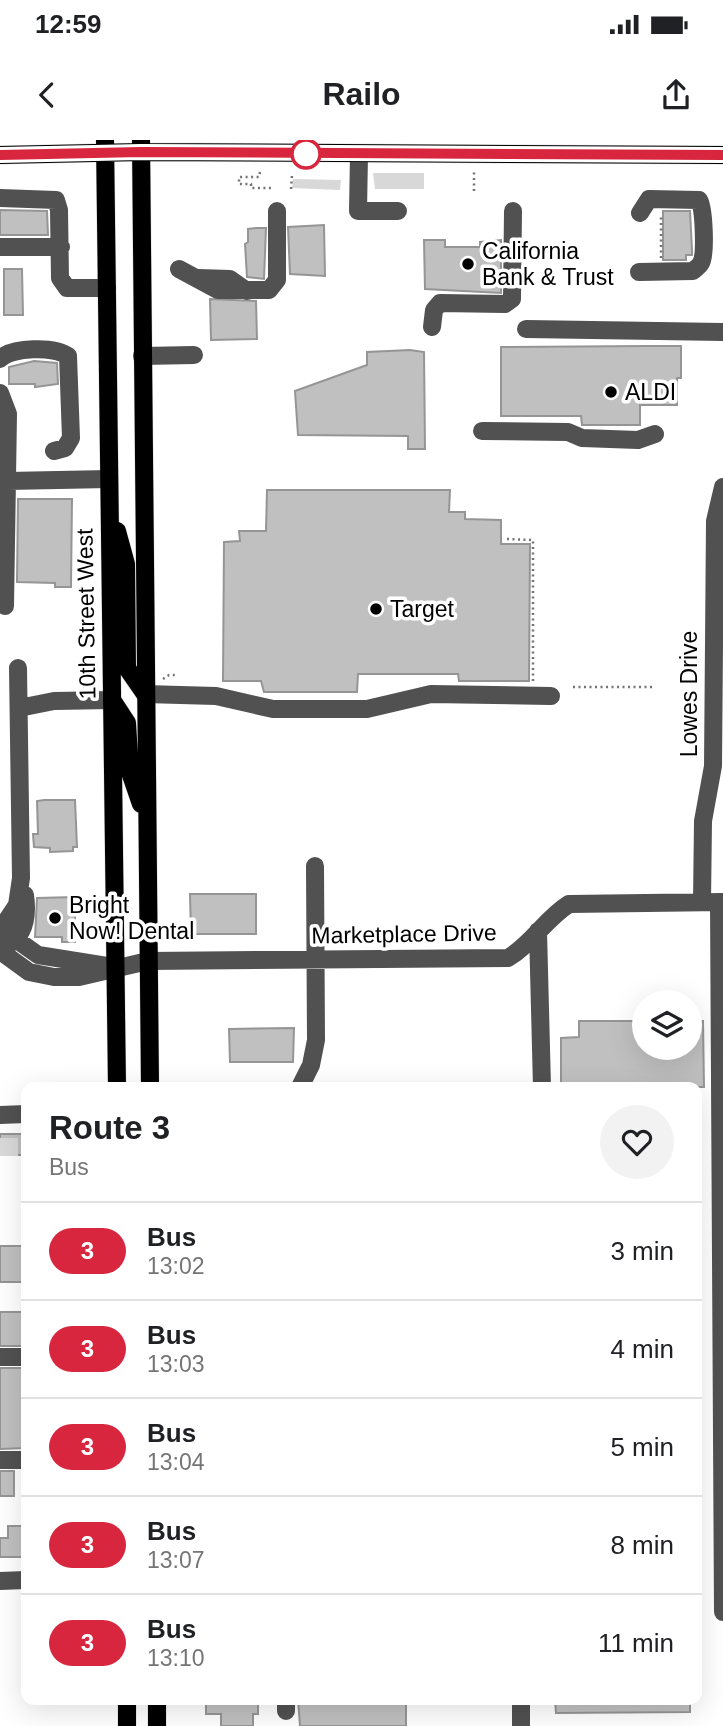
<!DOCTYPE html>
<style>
body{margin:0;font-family:Helvetica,sans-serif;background:#f2f2f2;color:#202124;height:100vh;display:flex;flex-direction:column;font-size:26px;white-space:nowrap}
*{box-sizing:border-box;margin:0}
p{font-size:23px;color:#757577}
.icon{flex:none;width:38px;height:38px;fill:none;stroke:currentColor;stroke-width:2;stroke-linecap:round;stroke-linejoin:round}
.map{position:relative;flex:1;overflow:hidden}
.drawer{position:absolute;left:21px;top:942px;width:681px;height:623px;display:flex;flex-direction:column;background:#fff;border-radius:14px;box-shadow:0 7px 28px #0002}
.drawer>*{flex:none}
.badge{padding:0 14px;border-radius:23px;font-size:24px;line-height:46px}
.buttons{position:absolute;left:632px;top:850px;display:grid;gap:14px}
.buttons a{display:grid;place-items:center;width:70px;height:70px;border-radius:50%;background:#fff;box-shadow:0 7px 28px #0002;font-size:35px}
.map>.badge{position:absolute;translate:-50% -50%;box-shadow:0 0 0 4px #fff}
.round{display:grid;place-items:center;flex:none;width:74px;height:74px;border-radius:37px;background:#f2f2f2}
.headline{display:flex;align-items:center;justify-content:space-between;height:119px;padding:0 28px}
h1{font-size:33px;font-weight:600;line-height:52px}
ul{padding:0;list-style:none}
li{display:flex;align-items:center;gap:21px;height:98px;padding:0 28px;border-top:2px solid #e0e0e0}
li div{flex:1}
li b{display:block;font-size:26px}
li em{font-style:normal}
li .badge{min-width:77px;font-weight:700;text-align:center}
.status{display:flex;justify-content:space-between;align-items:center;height:49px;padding:0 35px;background:#fff;direction:ltr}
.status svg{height:19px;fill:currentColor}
header{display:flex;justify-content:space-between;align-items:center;height:91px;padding:0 28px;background:#fff;font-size:32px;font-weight:600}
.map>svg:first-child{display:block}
.green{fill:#d8d8d8}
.building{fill:#c0c0c0;stroke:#959595;stroke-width:2}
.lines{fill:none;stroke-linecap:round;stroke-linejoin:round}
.minor-tunnel{stroke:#d9d9d9;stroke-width:18;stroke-dasharray:18 9;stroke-linecap:butt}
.major-casing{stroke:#dbdbdb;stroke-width:19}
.path{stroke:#737373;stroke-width:2.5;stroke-dasharray:2 3.5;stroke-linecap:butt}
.minor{stroke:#515151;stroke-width:18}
.major{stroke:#000;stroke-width:18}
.line-casing{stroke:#fff;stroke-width:16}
.line{stroke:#d7263d;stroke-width:10}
.stop-dot{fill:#fff;stroke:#d7263d;stroke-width:3.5}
.poi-dot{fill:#000;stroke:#fff;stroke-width:2.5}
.labels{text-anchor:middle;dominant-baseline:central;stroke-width:7;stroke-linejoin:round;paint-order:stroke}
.poi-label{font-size:23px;fill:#000;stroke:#fff;text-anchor:start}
.street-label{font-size:23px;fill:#000;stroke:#fff}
</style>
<div class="status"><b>12:59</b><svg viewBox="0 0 49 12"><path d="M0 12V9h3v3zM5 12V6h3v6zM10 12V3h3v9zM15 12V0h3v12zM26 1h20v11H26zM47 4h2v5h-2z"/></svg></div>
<header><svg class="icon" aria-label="back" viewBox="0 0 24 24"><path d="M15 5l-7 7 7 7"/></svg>Railo<svg class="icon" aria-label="share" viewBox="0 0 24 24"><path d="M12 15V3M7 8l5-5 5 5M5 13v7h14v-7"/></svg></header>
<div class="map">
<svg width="723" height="1586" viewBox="0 0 723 1586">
<rect width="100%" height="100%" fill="#fff"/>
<path class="green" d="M373 33H424V49H375Z
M293 39 341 40 340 50 292 48Z"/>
<path class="building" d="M0 70 47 71 48 95H0Z
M663 71H690L692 110V115H686V120H663Z
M324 85 325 136 290 134 288 87Z
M256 88H266L264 139 247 137 245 104 248 102V89Z
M424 100H445V107H480V102L501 100V153L425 149Z
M4 129H22L23 175H4Z
M210 159 256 161 257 199 211 200Z
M646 206H681V238H677V265H640V285H582L581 276H501V207Z
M410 210 424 212 425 309H408V296L298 295 295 251 367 225V212Z
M34 221 57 223 58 244 35 247V244H9V227Z
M267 350H450L449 372H465V379L501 380V404H530L529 541H459L458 534H358L357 552H264L261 541H223L224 402 240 401 239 391H266Z
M18 359H72L71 447H55V443L17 442Z
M44 660H75L77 707H73V711L50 712V708L34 707 33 694H38L37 661Z
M190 754H256V794H191Z
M75 757V802H62V797H35L37 758Z
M579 881H644V908H690V881H703L704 947H561V898L579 897Z
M294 888 293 922H230L229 889Z
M0 994H26V1015H0Z
M0 1106H26V1142H0Z
M0 1172H26V1206H0Z
M0 1228H26V1308L0 1309Z
M0 1331H14V1356H0Z
M8 1386H26V1417H0V1398H8Z
M206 1559H258V1574H253V1586H221V1574H206Z
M298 1559H406V1586H300Z
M555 1559H690V1572L556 1573Z"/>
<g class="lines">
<path class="minor-tunnel" d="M0 1007H26"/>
<g class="major-casing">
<path id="major" d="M105 0 117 947
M141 0 150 947
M0 15 141 12 723 15
M117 391 126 424 127 528 145 554
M112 560 127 583 130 632 141 664
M127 1559V1586
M157 1559V1586"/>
</g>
<path class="path" d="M260 32 259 37H239V44H251V48H271
M291 49 292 35
M474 51V30
M661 118V75
M507 399 533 400V542
M163 539 169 535H176
M573 547H654"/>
<path class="minor" d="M359 15 358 71H398
M0 58 56 60 59 70 60 138 67 148H107
M0 107H61
M179 129 218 150H269L277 140V71
M639 132 693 131C696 128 699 127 701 123 706 114 704 68 699 60L649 59 640 73
M198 138 230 139 247 151
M432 187 434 170 440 163 505 164 512 159 513 71
M526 189 723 192
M142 216 194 215
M0 219C11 207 55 206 68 216L71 298 65 308 54 311
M0 253 8 274 5 466
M482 291 568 292 582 298 638 300 655 294
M7 341 109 339
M145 554 216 556 273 569H367L431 554 551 556
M19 568 54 561 112 560
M702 762 703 681 713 626 715 381 723 347
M719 762 723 1472
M0 788 38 815 107 826
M538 791 542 947
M0 799 1 789 17 765 21 738 18 528
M6 806C25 796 28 776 25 755
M0 811 29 832 54 837H79L148 821 508 818C532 804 545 779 569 764L723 762
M300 947 311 925 316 900 315 726
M0 975 26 974
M0 1217H26
M0 1320H26
M0 1441 26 1440
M521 1559V1586
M286 1571V1559"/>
<use href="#major" class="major"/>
</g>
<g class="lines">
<g class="line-casing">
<path id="line" d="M0 15 141 12 723 15"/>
</g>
<use href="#line" class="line"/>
</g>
<circle class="stop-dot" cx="306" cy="14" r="14"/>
<g class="poi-dot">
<circle cx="468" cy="124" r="7"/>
<circle cx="611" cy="252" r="7"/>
<circle cx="376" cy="469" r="7"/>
<circle cx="55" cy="778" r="7"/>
</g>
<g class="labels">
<g class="poi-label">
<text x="482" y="111">California<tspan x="482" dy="26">Bank &amp; Trust</tspan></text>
<text x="625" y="252">ALDI</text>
<text x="390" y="469">Target</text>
<text x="69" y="765">Bright<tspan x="69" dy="26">Now! Dental</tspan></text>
</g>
<g class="street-label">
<text transform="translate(86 474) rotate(-91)">10th Street West</text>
<text transform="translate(689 554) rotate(-90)">Lowes Drive</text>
<text transform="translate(404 794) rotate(-1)">Marketplace Drive</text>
</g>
</g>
</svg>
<div class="buttons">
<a><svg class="icon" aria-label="layers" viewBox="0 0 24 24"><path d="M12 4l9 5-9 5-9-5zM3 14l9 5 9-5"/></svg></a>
</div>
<section class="drawer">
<div class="headline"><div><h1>Route 3</h1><p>Bus</p></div><a class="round"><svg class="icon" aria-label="heart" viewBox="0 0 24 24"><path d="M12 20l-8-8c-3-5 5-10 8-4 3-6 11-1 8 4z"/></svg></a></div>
<ul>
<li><span class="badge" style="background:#d7263d;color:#fff">3</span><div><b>Bus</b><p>13:02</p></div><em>3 min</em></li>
<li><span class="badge" style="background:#d7263d;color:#fff">3</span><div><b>Bus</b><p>13:03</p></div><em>4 min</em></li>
<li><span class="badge" style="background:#d7263d;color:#fff">3</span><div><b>Bus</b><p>13:04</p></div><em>5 min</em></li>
<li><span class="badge" style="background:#d7263d;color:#fff">3</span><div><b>Bus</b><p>13:07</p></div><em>8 min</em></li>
<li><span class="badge" style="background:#d7263d;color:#fff">3</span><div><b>Bus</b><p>13:10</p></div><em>11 min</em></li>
</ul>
</section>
</div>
